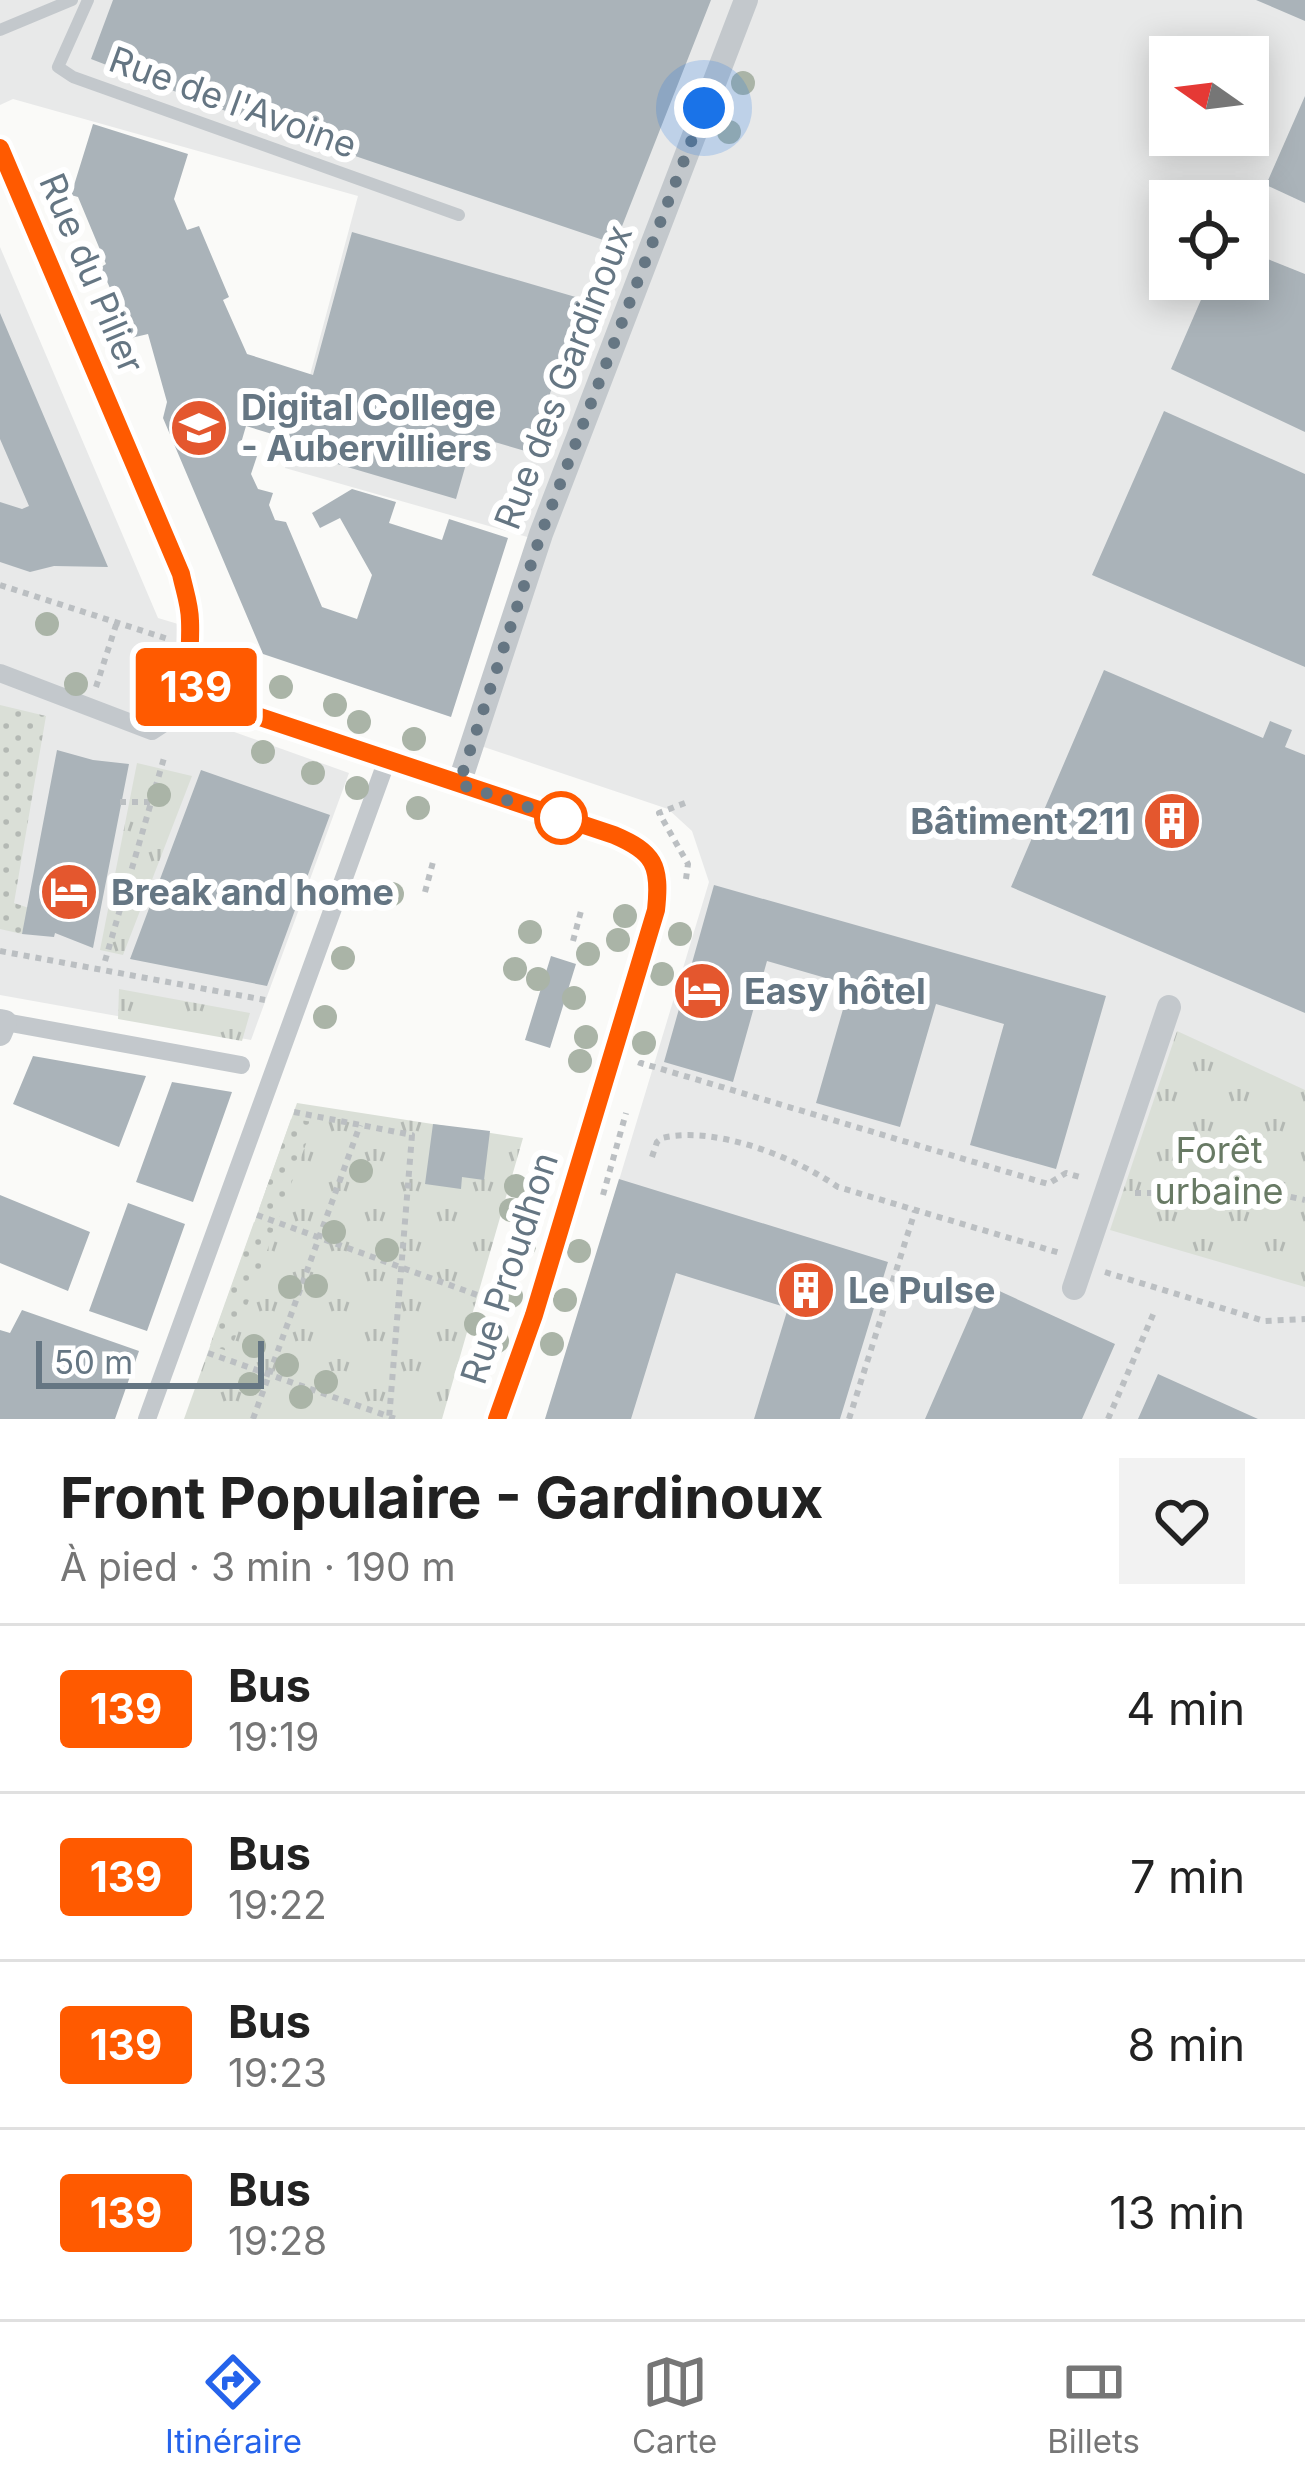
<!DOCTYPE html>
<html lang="fr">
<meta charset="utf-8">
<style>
body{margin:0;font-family:Inter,sans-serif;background:#f2f2f2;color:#222;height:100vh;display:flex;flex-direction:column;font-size:45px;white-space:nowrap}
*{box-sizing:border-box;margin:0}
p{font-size:39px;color:#767676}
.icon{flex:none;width:66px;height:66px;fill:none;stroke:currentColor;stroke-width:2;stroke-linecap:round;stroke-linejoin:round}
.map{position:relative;height:1419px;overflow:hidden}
.panel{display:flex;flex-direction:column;background:#fff;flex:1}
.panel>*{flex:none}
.badge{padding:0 24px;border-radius:9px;font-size:42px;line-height:78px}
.needle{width:78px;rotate:284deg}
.tools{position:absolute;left:1149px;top:36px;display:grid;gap:24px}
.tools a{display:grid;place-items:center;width:120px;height:120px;border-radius:0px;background:#fff;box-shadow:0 6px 30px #0003;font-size:60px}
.scale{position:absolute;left:36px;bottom:30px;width:228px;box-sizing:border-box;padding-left:12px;border:6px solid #657683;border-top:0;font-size:33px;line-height:42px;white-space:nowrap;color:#657683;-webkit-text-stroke:9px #fff;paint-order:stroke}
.you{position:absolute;width:60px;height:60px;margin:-30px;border:9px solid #fff;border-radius:50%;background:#1a73e8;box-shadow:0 0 0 18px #1a73e833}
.map>.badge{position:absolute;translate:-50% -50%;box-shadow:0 0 0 6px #fff}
.round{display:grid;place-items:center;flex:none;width:126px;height:126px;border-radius:0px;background:#f2f2f2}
.summary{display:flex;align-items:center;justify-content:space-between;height:204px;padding:0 60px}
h1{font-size:57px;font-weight:700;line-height:90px}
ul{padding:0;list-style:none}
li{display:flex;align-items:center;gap:36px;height:168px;padding:0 60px;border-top:3px solid #e0e0e0}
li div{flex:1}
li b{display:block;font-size:45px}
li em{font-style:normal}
li .badge{min-width:132px;font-weight:700;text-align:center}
.tabs{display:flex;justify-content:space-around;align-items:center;height:168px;border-top:3px solid #e0e0e0;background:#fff;font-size:33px;color:#767676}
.tabs a{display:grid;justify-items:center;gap:6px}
.tabs .current{color:#2563eb}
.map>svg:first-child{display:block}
.built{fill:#e8e9e9;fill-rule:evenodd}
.grass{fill:url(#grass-tufts)}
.garden{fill:url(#garden-dots)}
.building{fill:#aab3b9}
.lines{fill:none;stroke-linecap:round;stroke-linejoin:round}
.path{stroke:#bbbfc2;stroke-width:6;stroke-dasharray:6 6;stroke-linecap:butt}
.service{stroke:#c3c8cc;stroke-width:12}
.pedestrian{stroke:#c3c8cc;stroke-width:18}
.minor{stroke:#c3c8cc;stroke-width:24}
.tree{fill:#aab4a7}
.line-casing{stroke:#fff;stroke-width:27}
.line{stroke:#ff5a00;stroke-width:18}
.walk{stroke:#657683;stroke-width:12;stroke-dasharray:0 21.6}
.stop-dot{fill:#fff;stroke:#ff5a00;stroke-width:6}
.labels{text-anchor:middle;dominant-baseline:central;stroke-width:12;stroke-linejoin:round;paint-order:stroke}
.street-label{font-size:36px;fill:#657683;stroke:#fff}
.poi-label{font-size:36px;font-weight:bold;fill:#657683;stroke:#fff;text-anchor:start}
.park-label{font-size:36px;fill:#687a64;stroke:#fff}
</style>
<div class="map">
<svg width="1305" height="1419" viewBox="0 0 1305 1419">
<defs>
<pattern id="grass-tufts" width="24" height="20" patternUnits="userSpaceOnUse" patternTransform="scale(3)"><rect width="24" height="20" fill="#dadfd7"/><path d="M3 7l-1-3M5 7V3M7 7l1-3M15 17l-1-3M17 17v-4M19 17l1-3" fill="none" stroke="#b4b9b4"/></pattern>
<pattern id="garden-dots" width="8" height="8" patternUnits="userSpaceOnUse" patternTransform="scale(3)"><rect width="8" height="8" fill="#dadfd7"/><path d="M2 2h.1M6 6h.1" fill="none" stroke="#b4b9b4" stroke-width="1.8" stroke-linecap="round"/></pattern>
</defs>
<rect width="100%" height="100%" fill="#fafaf8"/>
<path class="built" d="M0 0H1305V1419H547L709 882 692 831 668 809 472 743 531 538 285 468 358 196 13 99 0 105ZM1170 57H1248V135H1170ZM1170 201H1248V279H1170Z
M0 247 158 618 178 624 174 693 195 718 349 773 251 1040 0 995Z"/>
<path class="grass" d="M137 763 192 776 123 955 100 950Z
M119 989 250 1013 242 1041 118 1019Z
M1177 1031 1305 1090V1287L1110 1230Z
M297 1103 523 1138 442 1419H184Z"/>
<path class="garden" d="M0 705 46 716 14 903 29 908 22 934 0 929Z
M291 1119 314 1122 279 1217 259 1209Z
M254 1222 275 1229 230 1352 210 1345Z"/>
<path class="building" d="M113 0H711L615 244 249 120 91 59Z
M1256 0H1305V21Z
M1305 96V203L1266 185Z
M93 124 188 154 174 199 187 230 199 226 229 297 223 300 247 354 313 375 352 232 579 298 532 453 474 436 456 499 293 451 295 441 246 426 239 450 257 456 251 474 258 489 273 493 269 505 275 520 286 522 322 607 357 619 372 575 340 518 320 528 312 513 352 489 396 502 389 523 442 540 449 519 508 538 451 717 263 654 163 418 167 402 148 334 131 338 101 267 106 264 78 197 71 195Z
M1248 251 1305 274V432L1171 369 1210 279H1248Z
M0 313 108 567 54 566 30 572 0 562V502L22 509 29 506 0 439Z
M1164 411 1305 474V667L1092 575Z
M1104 670 1263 738 1270 721 1292 730 1285 747 1305 755V1013L1011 887Z
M57 750 93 760 129 764 93 948 55 933 54 937 22 934Z
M201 770 330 815 267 986 130 959Z
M714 885 1106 996 1056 1169 970 1145 1004 1024 936 1004 900 1127 816 1103 850 985 767 961 733 1082 664 1062Z
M551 956 576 964 550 1048 525 1040Z
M33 1056 146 1076 119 1147 13 1104Z
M172 1082 232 1092 193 1202 136 1182Z
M433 1124 490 1131 484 1180 462 1177 461 1189 425 1184Z
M619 1179 888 1262 840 1419H754L788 1308 676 1273 631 1419H545Z
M0 1195 90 1232 68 1291 0 1263Z
M128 1203 185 1224 147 1331 89 1311Z
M984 1284 1115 1344 1082 1419H925Z
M22 1310 139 1351 115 1419H0V1330L10 1333Z
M1158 1374 1258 1419H1138Z"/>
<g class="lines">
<path class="path" d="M0 585 168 639
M96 687 116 625
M120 802H152
M685 803 659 813 688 864 686 879
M425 892 433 862
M573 941 581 911
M0 951 265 1000
M105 961 164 758
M640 1066 641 1063 1048 1184 1066 1173 1083 1178
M294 1112 412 1135 389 1419
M652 1157 657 1142 662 1138C715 1125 796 1158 838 1187L1060 1253
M1135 1193H1273L1305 1200
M603 1195 626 1113
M257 1215 513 1308
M1105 1272 1264 1321 1305 1319
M208 1353 396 1419
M253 1419 360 1125
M849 1419 915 1211
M1108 1419 1155 1310"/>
<path class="service" d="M88 0 58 67 73 77 459 215
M0 30 72 0"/>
<path class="pedestrian" d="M0 673 152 731 205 696
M5 1022 241 1065
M147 1419 387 760"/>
<path class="minor" d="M0 148 181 574C184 589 190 605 190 621 192 667 177 683 227 706L613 835C654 852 661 865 656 910L534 1315 497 1419
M459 784 541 534 746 0
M0 1021 5 1022 0 1034
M1074 1288 1169 1007"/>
</g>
<g class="tree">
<circle cx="743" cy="83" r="12"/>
<circle cx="729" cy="132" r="12"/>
<circle cx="47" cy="624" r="12"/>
<circle cx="225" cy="668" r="12"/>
<circle cx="76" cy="684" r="12"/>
<circle cx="281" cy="687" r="12"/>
<circle cx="142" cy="690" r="12"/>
<circle cx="335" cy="705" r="12"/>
<circle cx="359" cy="722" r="12"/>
<circle cx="414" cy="739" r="12"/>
<circle cx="263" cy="752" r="12"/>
<circle cx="313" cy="773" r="12"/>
<circle cx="357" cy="788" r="12"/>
<circle cx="159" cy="795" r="12"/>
<circle cx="418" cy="808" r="12"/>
<circle cx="392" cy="894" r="12"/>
<circle cx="625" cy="916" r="12"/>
<circle cx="530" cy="932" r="12"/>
<circle cx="680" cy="934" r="12"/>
<circle cx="618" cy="940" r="12"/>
<circle cx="588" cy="954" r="12"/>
<circle cx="343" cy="958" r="12"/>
<circle cx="515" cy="969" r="12"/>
<circle cx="662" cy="974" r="12"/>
<circle cx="538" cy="979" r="12"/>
<circle cx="574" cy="998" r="12"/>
<circle cx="325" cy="1017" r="12"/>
<circle cx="586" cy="1037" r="12"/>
<circle cx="644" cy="1043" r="12"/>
<circle cx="580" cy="1061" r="12"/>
<circle cx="361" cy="1171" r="12"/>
<circle cx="516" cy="1186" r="12"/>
<circle cx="511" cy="1210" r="12"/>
<circle cx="334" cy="1232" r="12"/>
<circle cx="524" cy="1246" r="12"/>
<circle cx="387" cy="1250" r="12"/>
<circle cx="579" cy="1251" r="12"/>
<circle cx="316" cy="1286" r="12"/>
<circle cx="290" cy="1287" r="12"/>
<circle cx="511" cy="1296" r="12"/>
<circle cx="565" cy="1300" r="12"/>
<circle cx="476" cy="1324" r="12"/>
<circle cx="497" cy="1341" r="12"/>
<circle cx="552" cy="1344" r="12"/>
<circle cx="254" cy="1346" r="12"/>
<circle cx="287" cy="1365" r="12"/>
<circle cx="326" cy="1382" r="12"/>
<circle cx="250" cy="1384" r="12"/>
<circle cx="301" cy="1397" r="12"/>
</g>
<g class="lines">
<g class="line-casing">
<path id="line" d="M0 148 181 574C184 589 190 605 190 621 192 667 177 683 227 706L614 835C654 852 661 865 656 910L534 1315 497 1419"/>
</g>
<use href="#line" class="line"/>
<path class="walk" d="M561 818 575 823 459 784 541 534 704 108"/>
</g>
<defs>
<g id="university-disc" transform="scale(3)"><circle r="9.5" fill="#e4572e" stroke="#fff"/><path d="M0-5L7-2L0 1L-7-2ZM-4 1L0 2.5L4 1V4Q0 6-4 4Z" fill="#fff"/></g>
<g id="building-disc" transform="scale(3)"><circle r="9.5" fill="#e4572e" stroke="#fff"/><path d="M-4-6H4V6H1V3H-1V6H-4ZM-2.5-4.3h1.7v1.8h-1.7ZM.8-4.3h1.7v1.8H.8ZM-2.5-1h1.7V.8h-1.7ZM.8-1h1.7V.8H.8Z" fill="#fff"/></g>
<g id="hotel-disc" transform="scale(3)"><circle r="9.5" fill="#e4572e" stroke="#fff"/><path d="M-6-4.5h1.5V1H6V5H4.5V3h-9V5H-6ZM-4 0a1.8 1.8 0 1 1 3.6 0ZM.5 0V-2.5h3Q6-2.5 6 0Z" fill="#fff"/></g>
</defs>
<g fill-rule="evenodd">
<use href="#university-disc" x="199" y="428"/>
<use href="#building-disc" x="1172" y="821"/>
<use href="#hotel-disc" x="69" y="892"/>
<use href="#hotel-disc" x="702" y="991"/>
<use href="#building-disc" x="806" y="1290"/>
</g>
<circle class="stop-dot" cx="561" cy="818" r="24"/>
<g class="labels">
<g class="street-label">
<text transform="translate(233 102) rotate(20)">Rue de l'Avoine</text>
<text transform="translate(92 273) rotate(67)">Rue du Pilier</text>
<text transform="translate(563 377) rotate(-69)">Rue des Gardinoux</text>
<text transform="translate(509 1268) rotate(-72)">Rue Proudhon</text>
</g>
<g class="poi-label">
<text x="241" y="407">Digital College<tspan x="241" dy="41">- Aubervilliers</tspan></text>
<text x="1130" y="821" text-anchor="end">Bâtiment 211</text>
<text x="111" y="892">Break and home</text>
<text x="744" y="991">Easy hôtel</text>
<text x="848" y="1290">Le Pulse</text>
</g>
<g class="park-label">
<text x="1219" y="1150">Forêt<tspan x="1219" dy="41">urbaine</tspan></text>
</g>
</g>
</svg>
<div class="tools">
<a><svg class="needle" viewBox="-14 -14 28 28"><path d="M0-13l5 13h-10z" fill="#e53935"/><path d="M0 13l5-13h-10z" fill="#767676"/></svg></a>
<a><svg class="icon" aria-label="locate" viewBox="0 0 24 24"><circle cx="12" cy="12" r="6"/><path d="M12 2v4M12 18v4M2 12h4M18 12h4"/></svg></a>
</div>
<div class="scale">50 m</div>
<div class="you" style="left:704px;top:108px"></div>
<b class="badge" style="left:196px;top:687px;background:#ff5a00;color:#fff">139</b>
</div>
<section class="panel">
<div class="summary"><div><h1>Front Populaire - Gardinoux</h1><p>À pied · 3 min · 190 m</p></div><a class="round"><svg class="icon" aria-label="heart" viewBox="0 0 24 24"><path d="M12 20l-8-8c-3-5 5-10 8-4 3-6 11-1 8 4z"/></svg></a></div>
<ul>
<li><span class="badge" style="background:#ff5a00;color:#fff">139</span><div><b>Bus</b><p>19:19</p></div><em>4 min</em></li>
<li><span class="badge" style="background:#ff5a00;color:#fff">139</span><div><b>Bus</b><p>19:22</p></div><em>7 min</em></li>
<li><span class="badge" style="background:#ff5a00;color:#fff">139</span><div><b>Bus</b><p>19:23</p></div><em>8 min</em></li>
<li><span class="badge" style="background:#ff5a00;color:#fff">139</span><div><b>Bus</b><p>19:28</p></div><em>13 min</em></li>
</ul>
</section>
<nav class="tabs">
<a class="current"><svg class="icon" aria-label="directions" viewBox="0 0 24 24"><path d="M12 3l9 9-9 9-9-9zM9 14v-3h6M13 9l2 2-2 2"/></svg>Itinéraire</a>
<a><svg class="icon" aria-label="map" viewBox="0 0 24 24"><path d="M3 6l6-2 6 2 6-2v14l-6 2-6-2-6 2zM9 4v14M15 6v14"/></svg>Carte</a>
<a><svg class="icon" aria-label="tickets" viewBox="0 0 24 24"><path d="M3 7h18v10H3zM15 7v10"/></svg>Billets</a>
</nav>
